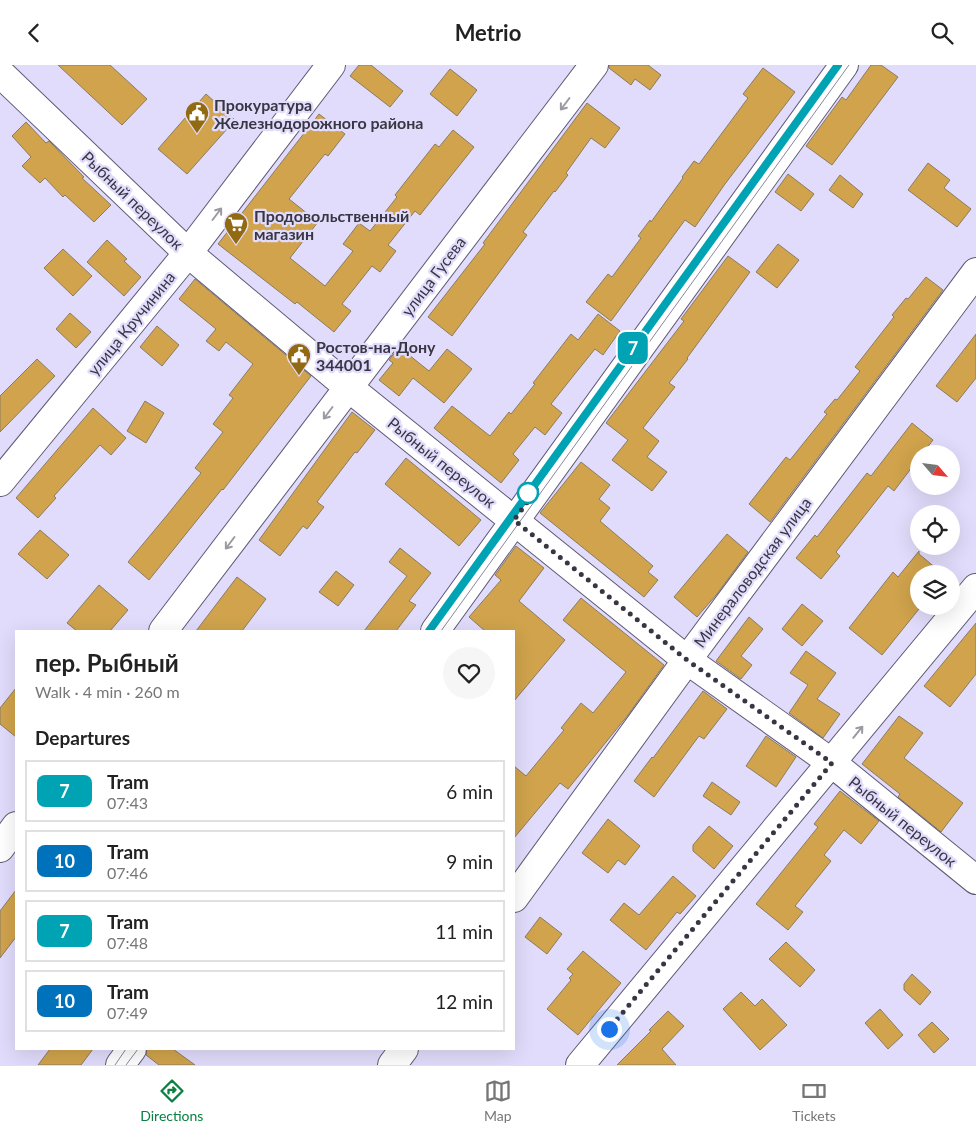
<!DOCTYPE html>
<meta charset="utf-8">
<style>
body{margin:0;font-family:Lato,sans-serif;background:#f6f6f6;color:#222;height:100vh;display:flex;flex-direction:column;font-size:19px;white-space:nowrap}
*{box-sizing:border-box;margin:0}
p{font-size:16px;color:#767676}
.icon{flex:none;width:28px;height:28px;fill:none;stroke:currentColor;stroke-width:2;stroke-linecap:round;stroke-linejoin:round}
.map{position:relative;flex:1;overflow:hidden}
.drawer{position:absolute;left:15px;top:565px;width:500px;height:420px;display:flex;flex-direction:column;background:#fff;border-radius:0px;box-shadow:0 5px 20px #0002}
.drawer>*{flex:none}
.badge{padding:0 10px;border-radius:8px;font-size:18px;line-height:32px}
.needle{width:32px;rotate:118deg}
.tools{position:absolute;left:910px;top:380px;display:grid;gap:10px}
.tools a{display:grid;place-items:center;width:50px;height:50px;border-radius:50%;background:#fff;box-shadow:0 5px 20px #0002;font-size:25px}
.you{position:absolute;width:25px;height:25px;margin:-12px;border:4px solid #fff;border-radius:50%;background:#1a73e8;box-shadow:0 0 0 8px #1a73e833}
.map>.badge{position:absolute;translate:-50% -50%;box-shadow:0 0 0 2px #fff}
h2{padding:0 20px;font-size:19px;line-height:45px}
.round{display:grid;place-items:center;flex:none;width:52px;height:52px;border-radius:26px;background:#f6f6f6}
.overview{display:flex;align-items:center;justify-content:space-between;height:85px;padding:0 20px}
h1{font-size:24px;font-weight:700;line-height:38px}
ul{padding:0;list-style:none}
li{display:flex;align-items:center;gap:15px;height:62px;margin:0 10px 8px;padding:0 10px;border:2px solid #e0e0e0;border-radius:0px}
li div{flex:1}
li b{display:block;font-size:19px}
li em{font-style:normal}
li .badge{min-width:55px;font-weight:700;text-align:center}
header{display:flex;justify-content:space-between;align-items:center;height:65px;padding:0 20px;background:#fff;font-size:22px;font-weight:700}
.menu{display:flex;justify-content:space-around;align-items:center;height:70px;border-top:1px solid #e0e0e0;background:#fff;font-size:14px;color:#767676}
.menu a{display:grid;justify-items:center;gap:2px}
.menu .active{color:#0b8043}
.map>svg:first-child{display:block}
.building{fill:#d0a34c;stroke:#8b7c60}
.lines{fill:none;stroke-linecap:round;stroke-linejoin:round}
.minor-casing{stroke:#5f5975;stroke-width:30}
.minor{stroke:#fff;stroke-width:28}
.tram{stroke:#8b869d;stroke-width:1}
.oneway{stroke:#9c9aa1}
.line-casing{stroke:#fff;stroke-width:11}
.line{stroke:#00a3b4;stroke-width:8}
.walk{stroke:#393643;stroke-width:5;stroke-dasharray:0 9}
.stop-dot{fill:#fff;stroke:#00a3b4;stroke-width:2.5}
.labels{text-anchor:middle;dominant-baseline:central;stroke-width:4.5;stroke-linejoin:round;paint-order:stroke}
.poi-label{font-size:16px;font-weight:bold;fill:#393643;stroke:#e2dcfc;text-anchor:start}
.street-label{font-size:16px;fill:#393643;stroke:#e2dcfc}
</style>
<header><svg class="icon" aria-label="back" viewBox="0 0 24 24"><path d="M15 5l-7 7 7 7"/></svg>Metrio<svg class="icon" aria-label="search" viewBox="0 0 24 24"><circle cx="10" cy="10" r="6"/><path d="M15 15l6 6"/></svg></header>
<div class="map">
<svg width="976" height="1000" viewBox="0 0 976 1000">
<rect width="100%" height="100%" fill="#e2dcfc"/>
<path class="building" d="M58 0H110L147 34 122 60Z
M359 0H371L403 26 390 42 350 11Z
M609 0H648L661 10 650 25 635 14 631 20 609 3Z
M871 0H881L898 12 832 100 806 81 842 32 846 35Z
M763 3 795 27 725 119 695 162 685 155 611 256 586 237 608 209 612 212 641 173 638 171 650 155 651 157 683 113 682 112 694 96 699 99 748 33 743 29Z
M450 4 477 25 457 51 430 29Z
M206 29 235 55 187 109 158 84Z
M587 38 620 63 605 83 591 73 566 108 568 110 555 127 554 126 523 167 527 170 452 271 428 252 485 179 483 178Z
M319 49 345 69 328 91 325 89 289 134 318 157 290 193 325 221 353 186 343 179 359 158 370 166 397 132 395 130 435 79 439 82 453 65 474 82 420 150 415 146 388 180 396 186 380 207 372 201 342 239 351 246 334 267 297 237 295 239 218 179Z
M26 57 46 78 49 76 84 112 82 113 111 140 94 157 65 130 63 132 45 113 40 118 22 101 31 92 12 71Z
M928 98 950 115 944 123 971 144 957 162 908 125Z
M788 109 814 129 801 146 775 127Z
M840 110 863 129 853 143 829 125Z
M107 175 127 194 124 196 141 212 124 231 87 197Z
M778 179 799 195 777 223 756 207Z
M63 184 92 211 73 231 44 203Z
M728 191 750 207 687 293 688 294 669 318 675 322 643 363 659 376 647 392 667 407 652 426 612 395 628 375 606 358 684 256 681 254Z
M926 212 943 225 770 457 749 439 786 392 790 395 827 349 824 347 835 334 837 335 860 306 855 302 894 252 892 250 906 233 908 234Z
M195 214 311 311 223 425 222 424 149 515 128 497 168 449 201 408 195 403 223 367 213 359 233 333 229 330 253 299 226 277 219 286 206 276 216 264 179 234Z
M70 248 91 267 76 283 56 264Z
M598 249 620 266 603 290 595 284 574 310 551 339 562 348 545 370 535 362 513 389 519 395 501 418 434 363 452 341 490 371 509 347 511 349 535 319 533 318 571 269 578 275Z
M157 261 179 280 162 301 140 282Z
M976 269V313L957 337 936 321Z
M399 282 429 306 447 284 472 304 444 338 413 313 399 331 379 315 393 298 389 295Z
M37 294 55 311 0 367V331Z
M145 336 164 348 146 378 127 366Z
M93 343 126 373 111 390 100 380 54 431 56 433 38 453 16 433Z
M352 347 375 365 357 388 355 387 317 437 324 442 307 464 303 461 280 491 259 475Z
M912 358 933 375 922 389H919V393L894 426 888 421 836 487 840 491 821 514 796 493 815 470 817 472 867 408 871 411Z
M406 393 481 455 459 481 385 419Z
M581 397 610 420 599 434 610 443 600 456 653 501 648 507 658 515 644 532 540 448Z
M40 465 69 490 47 514 18 489Z
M727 469 748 487 717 529 697 552 674 532Z
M516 481 544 503 519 536 565 575 514 636V566H485L469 552 501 515 495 510Z
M400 483 431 508 409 536 416 540 396 566H364L407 511 389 497Z
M919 486V489L943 509H919V544L882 590 849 563 893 507 898 512Z
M336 506 354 520 338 541 319 527Z
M237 512 266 534 242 566H196Z
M99 520 128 545 110 566H77L67 558Z
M581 533 664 600 628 650 568 724 560 718 514 773V701L526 711 564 665 561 663 581 638 593 648 626 607 563 555Z
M802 539 823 556 802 581 782 564Z
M749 552 763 564 741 591 752 600 741 614 716 596Z
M976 558V609L950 642 924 621Z
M806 586 836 608 817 634 840 649 823 673 789 648 808 620 790 608Z
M16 623V672L0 659V643Z
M703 626 727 644 704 674 699 671 654 732 634 716 652 692 653 693Z
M899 651 923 668 904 693 963 738 941 767 898 732 900 729 862 699Z
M766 671 796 692 776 722 746 701Z
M712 717 740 737 731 750 703 731Z
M840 726 879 756 861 779 844 765 824 790 831 796 795 841 803 847 788 865 756 839 818 762 814 759Z
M608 754 640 781 625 800 618 795 608 808 582 788Z
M709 761 733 781 714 804 693 786V780Z
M673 811 696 831 680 849 677 847 646 885 610 855 624 838 639 850Z
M16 825V872L0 893V846Z
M540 852 562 869 547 889 525 872Z
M786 877 815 905 800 922 769 894Z
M583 886 621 918 578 970 547 944 571 915 569 913 573 909 567 904Z
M912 909 931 927 920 940 904 925V919Z
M741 927 755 941 762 934 787 960 760 985 723 944Z
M880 944 903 970 888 984 865 958Z
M668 946 684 961 662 984 676 1000H617L651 966 649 965Z
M932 957 949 974 934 988 918 970Z
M50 984H93L81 1000H38Z
M147 984H173L195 1000H159L146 990Z"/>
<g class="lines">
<g class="minor-casing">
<path id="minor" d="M0 8 188 188 348 322 687 595 832 698 976 815
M0 417 188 188 331 0
M163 566 594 0
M435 566 844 0
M0 783 16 761
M514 833 687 595 976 207
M120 1000 132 984
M392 1000 404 984
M580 1000 976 523"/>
</g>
<use href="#minor" class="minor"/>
<path class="tram" d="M429 566 838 0
M441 566 849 0
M115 1000 126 984
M126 1000 138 984"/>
</g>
<defs><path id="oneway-shaft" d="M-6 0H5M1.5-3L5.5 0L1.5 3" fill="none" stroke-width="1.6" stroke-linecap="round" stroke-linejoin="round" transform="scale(1.25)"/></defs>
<g class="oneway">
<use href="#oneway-shaft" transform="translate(565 39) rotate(127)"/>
<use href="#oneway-shaft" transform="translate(217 149) rotate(-53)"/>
<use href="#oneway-shaft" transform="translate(328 348) rotate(127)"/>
<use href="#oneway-shaft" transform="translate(230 478) rotate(127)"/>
<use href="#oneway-shaft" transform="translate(858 667) rotate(-51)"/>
</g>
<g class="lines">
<g class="line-casing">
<path id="line" d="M429 566 838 0"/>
</g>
<use href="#line" class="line"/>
<path class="walk" d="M528 428 537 424 514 455 687 595 832 698 609 964"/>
</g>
<defs>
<g id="civic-pin" transform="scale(1.25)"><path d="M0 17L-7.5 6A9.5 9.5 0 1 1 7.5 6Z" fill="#926a12" stroke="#e2dcfc"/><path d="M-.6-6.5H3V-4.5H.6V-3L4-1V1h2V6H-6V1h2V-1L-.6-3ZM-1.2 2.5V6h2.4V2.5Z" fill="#fff"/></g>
<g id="supermarket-pin" transform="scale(1.25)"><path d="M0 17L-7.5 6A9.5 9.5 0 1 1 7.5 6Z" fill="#926a12" stroke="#e2dcfc"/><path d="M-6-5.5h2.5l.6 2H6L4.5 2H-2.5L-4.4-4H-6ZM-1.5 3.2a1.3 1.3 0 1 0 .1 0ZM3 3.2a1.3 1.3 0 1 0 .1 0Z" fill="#fff"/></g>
</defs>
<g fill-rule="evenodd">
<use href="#civic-pin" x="197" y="48"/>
<use href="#supermarket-pin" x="236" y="159"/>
<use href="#civic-pin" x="299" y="290"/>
</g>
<circle class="stop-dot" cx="528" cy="428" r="10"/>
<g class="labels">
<g class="poi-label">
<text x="214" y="39">Прокуратура<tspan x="214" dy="18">Железнодорожного района</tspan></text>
<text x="254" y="150">Продовольственный<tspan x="254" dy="18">магазин</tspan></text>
<text x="316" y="281">Ростов-на-Дону<tspan x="316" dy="18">344001</tspan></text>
</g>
<g class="street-label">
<text transform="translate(133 135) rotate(44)">Рыбный переулок</text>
<text transform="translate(433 211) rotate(-53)">улица Гусева</text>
<text transform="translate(131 258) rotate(-51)">улица Кручинина</text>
<text transform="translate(442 397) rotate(39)">Рыбный переулок</text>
<text transform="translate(752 507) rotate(-53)">Минераловодская улица</text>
<text transform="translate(903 756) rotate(39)">Рыбный переулок</text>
</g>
</g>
</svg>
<div class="tools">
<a><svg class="needle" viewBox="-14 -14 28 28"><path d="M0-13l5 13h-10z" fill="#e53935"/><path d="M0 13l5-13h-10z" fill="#767676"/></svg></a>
<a><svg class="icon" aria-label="locate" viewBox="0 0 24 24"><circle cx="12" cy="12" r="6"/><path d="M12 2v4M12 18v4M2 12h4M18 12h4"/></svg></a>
<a><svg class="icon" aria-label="layers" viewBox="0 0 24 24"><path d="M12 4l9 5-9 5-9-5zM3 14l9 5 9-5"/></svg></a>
</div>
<div class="you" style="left:609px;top:964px"></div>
<b class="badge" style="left:633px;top:283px;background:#00a3b4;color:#fff">7</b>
<section class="drawer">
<div class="overview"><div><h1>пер. Рыбный</h1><p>Walk · 4 min · 260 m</p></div><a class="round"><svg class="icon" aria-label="heart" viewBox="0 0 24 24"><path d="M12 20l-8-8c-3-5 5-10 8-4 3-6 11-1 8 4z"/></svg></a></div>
<h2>Departures</h2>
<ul>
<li><span class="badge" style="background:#00a3b4;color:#fff">7</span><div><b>Tram</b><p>07:43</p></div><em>6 min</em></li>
<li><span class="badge" style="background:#0072bc;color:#fff">10</span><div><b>Tram</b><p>07:46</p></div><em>9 min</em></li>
<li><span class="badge" style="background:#00a3b4;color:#fff">7</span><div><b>Tram</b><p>07:48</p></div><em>11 min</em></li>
<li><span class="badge" style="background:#0072bc;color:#fff">10</span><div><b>Tram</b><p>07:49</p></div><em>12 min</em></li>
</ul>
</section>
</div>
<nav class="menu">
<a class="active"><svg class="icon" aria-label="directions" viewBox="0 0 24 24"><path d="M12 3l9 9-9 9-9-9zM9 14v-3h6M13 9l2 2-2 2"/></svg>Directions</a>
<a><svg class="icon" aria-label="map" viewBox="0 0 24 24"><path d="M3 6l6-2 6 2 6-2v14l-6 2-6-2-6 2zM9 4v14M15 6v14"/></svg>Map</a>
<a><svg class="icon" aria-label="tickets" viewBox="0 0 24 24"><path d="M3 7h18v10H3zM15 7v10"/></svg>Tickets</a>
</nav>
